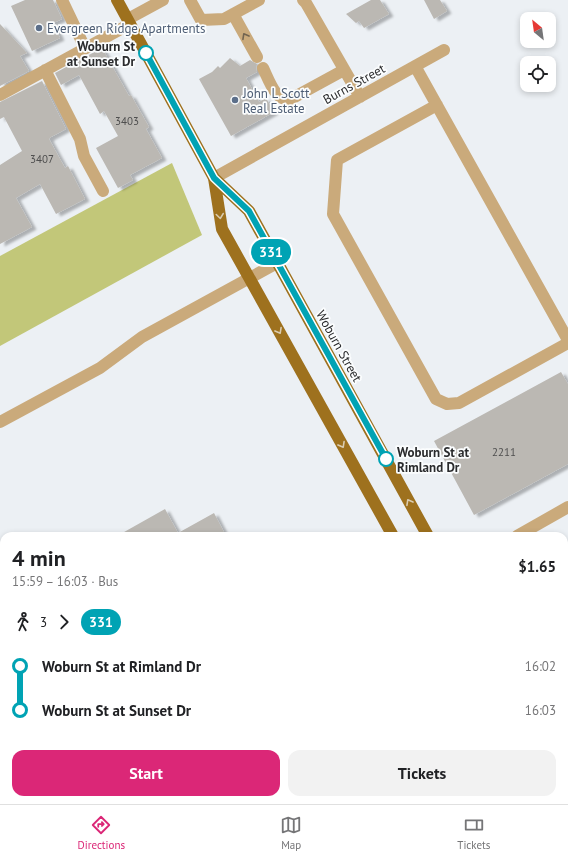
<!DOCTYPE html>
<meta charset="utf-8">
<style>
body{margin:0;font-family:"PT Sans",sans-serif;background:#f2f2f2;color:#202124;height:100vh;display:flex;flex-direction:column;font-size:15px;white-space:nowrap}
*{box-sizing:border-box;margin:0}
p{font-size:13px;color:#757577}
.icon{flex:none;width:22px;height:22px;fill:none;stroke:currentColor;stroke-width:2;stroke-linecap:round;stroke-linejoin:round}
.map{position:relative;flex:1;overflow:hidden}
.panel{position:absolute;left:0px;top:532px;width:568px;height:272px;display:flex;flex-direction:column;background:#fff;border-radius:12px 12px 0 0;box-shadow:0 2px 6px #0003}
.panel>*{flex:none}
.badge{padding:0 8px;border-radius:13px;font-size:14px;line-height:26px}
.needle{width:26px;rotate:331deg}
.controls{position:absolute;left:520px;top:12px;display:grid;gap:8px}
.controls a{display:grid;place-items:center;width:36px;height:36px;border-radius:8px;background:#fff;box-shadow:0 2px 6px #0003;font-size:20px}
.map>.badge{position:absolute;translate:-50% -50%;box-shadow:0 0 0 2px #fff}
.legs{display:flex;align-items:center;gap:6px;height:44px;padding:0 12px;font-size:13px}
.legs p{margin-inline-start:auto}
.head{display:flex;align-items:center;justify-content:space-between;height:68px;padding:0 12px}
h1{font-size:22px;font-weight:600;line-height:30px}
.cta{display:flex;gap:8px;margin-top:auto;padding:8px 12px}
.cta a{flex:1;height:46px;border-radius:12px;background:#db2777;color:#fff;font-size:16px;font-weight:600;line-height:46px;text-align:center}
.cta a+a{background:#f2f2f2;color:#202124}
ul{padding:0 12px;list-style:none}
li{display:flex;align-items:center;gap:14px;height:44px;font-size:15px}
li i{display:grid;place-items:center;width:6px;height:100%;margin:0 5px;background:currentColor}
li i::after{content:'';width:10px;height:10px;margin:-5px;border:3px solid;border-radius:50%;background:#fff}
li p{margin-inline-start:auto}
li:first-child i{background:linear-gradient(#0000 50%,currentColor 0)}
li:last-child i{background:linear-gradient(currentColor 50%,#0000 0)}
.menu{display:flex;justify-content:space-around;align-items:center;height:56px;border-top:1px solid #e0e0e0;background:#fff;font-size:11px;color:#757577}
.menu a{display:grid;justify-items:center;gap:2px}
.menu .selected{color:#db2777}
.map>svg:first-child{display:block}
.green{fill:#c2c779}
.building{fill:#bbb8b3;filter:url(#shadow)}
.lines{fill:none;stroke-linecap:round;stroke-linejoin:round}
.minor{stroke:#caaa7b;stroke-width:12}
.major{stroke:#9e711e;stroke-width:12}
.oneway{stroke:#726450}
.oneway2{stroke:#daccb0}
.line-1-casing{stroke:#fff;stroke-width:9}
.line-1{stroke:#00a3b4;stroke-width:6}
.service-dot{fill:#5c6f8a;stroke:#fbfdfe;stroke-width:1.5}
.stop-1-dot{fill:#fff;stroke:#00a3b4;stroke-width:2}
.labels{text-anchor:middle;dominant-baseline:central;stroke-width:3.5;stroke-linejoin:round;paint-order:stroke}
.number-label{font-size:11px;fill:#4e4e4e}
.service-label{font-size:13px;fill:#4e5e75;stroke:#fbfdfe;text-anchor:start}
.stop-label{font-size:13px;font-weight:bold;fill:#2a2b2d;stroke:#fbfdfe;text-anchor:end}
.street-label{font-size:13px;fill:#2a2b2d;stroke:#fbfdfe}
</style>
<div class="map">
<svg width="568" height="804" viewBox="0 0 568 804">
<defs>
<filter id="shadow"><feDropShadow dx="4.5" dy="2.5" stdDeviation="1" flood-color="#0004"/></filter>
</defs>
<rect width="100%" height="100%" fill="#ecf0f4"/>
<path class="green" d="M172 163 202 235 0 346V256Z"/>
<path class="building" d="M25 0H53L62 19 53 23 60 38 32 51 11 6Z
M371 0H380L389 14 364 28 359 21 356 23 346 14Z
M424 0H440L447 11 434 19Z
M0 24 27 53 20 56 29 71 0 86Z
M102 48 129 96 131 95 149 127 146 129 162 158 130 175 133 180 118 188 96 148 118 136 104 111 100 114 79 75 61 85 55 73Z
M230 58 240 66 250 60 257 64 256 68 257 72 246 78 259 102 266 98 274 112 231 136 199 79 212 72 218 66 220 68Z
M42 81 66 129 51 137 49 139 65 168 68 166 85 199 56 214 40 184 16 198 32 227 0 244V165L22 151 4 117 0 119V102Z
M561 372 568 384V464L474 515 434 441Z
M165 509 178 533 214 513 226 536H117Z"/>
<g class="lines">
<path class="minor" d="M62 0 85 48
M190 0 201 20 224 19 259 0
M303 0 306 3 360 97
M233 14 257 57
M128 19 163 0
M415 66 568 340
M263 68C269 80 275 100 289 100L344 70
M45 70 80 139 84 156 103 191
M0 95 130 24
M437 105 337 160 333 214 436 399 447 404 459 403 568 343
M214 178 444 50
M0 422 100 368 142 337 277 263
M517 536 568 507
M568 672 565 674 568 679
M351 804 358 800
M474 804 481 800"/>
<path class="major" d="M117 0 214 178 249 211 428 536
M214 178 222 229 393 536
M564 783 568 790
M540 800 542 804"/>
</g>
<defs><path id="oneway-chevron" d="M-2-3.5L2.5 0L-2 3.5" fill="none" stroke-width="1.6" stroke-linecap="round" stroke-linejoin="round"/></defs>
<use class="oneway" href="#oneway-chevron" transform="translate(245 36) rotate(-119)"/>
<g class="oneway2">
<use href="#oneway-chevron" transform="translate(220 216) rotate(82)"/>
<use href="#oneway-chevron" transform="translate(279 331) rotate(61)"/>
<use href="#oneway-chevron" transform="translate(342 445) rotate(61)"/>
<use href="#oneway-chevron" transform="translate(409 502) rotate(-119)"/>
</g>
<g class="lines">
<g class="line-1-casing">
<path id="line-1" d="M146 53 214 178 249 211 386 459"/>
</g>
<use href="#line-1" class="line-1"/>
</g>
<g class="service-dot">
<circle cx="39" cy="28" r="4"/>
<circle cx="235" cy="100" r="4"/>
</g>
<g class="stop-1-dot">
<circle cx="146" cy="53" r="7"/>
<circle cx="386" cy="459" r="7"/>
</g>
<g class="labels">
<g class="number-label">
<text x="127" y="121">3403</text>
<text x="42" y="159">3407</text>
<text x="504" y="452">2211</text>
</g>
<g class="service-label">
<text x="47" y="28">Evergreen Ridge Apartments</text>
<text x="243" y="93">John L Scott<tspan x="243" dy="15">Real Estate</tspan></text>
</g>
<g class="stop-label">
<text x="135" y="46">Woburn St<tspan x="135" dy="15">at Sunset Dr</tspan></text>
<text x="397" y="452" text-anchor="start">Woburn St at<tspan x="397" dy="15">Rimland Dr</tspan></text>
</g>
<g class="street-label">
<text transform="translate(354 84) rotate(-29)">Burns Street</text>
<text transform="translate(339 346) rotate(61)">Woburn Street</text>
</g>
</g>
</svg>
<div class="controls">
<a><svg class="needle" viewBox="-14 -14 28 28"><path d="M0-13l5 13h-10z" fill="#e53935"/><path d="M0 13l5-13h-10z" fill="#757577"/></svg></a>
<a><svg class="icon" aria-label="locate" viewBox="0 0 24 24"><circle cx="12" cy="12" r="6"/><path d="M12 2v4M12 18v4M2 12h4M18 12h4"/></svg></a>
</div>
<b class="badge" style="left:271px;top:252px;background:#00a3b4;color:#fff">331</b>
<section class="panel">
<div class="head"><div><h1>4 min</h1><p>15:59 – 16:03 · Bus</p></div><b>$1.65</b></div>
<div class="legs"><svg class="icon" aria-label="walk" viewBox="0 0 24 24"><circle cx="13" cy="4" r="2"/><path d="M13 8l-2 6 4 7M11 14l-3 7M7 12l3-4h3l4 4"/></svg>3<svg class="icon" aria-label="forward" viewBox="0 0 24 24"><path d="M9 5l7 7-7 7"/></svg><b class="badge" style="background:#00a3b4;color:#fff">331</b></div>
<ul>
<li><i style="color:#00a3b4"></i><b>Woburn St at Rimland Dr</b><p>16:02</p></li>
<li><i style="color:#00a3b4"></i><b>Woburn St at Sunset Dr</b><p>16:03</p></li>
</ul>
<div class="cta"><a>Start</a><a>Tickets</a></div>
</section>
</div>
<nav class="menu">
<a class="selected"><svg class="icon" aria-label="directions" viewBox="0 0 24 24"><path d="M12 3l9 9-9 9-9-9zM9 14v-3h6M13 9l2 2-2 2"/></svg>Directions</a>
<a><svg class="icon" aria-label="map" viewBox="0 0 24 24"><path d="M3 6l6-2 6 2 6-2v14l-6 2-6-2-6 2zM9 4v14M15 6v14"/></svg>Map</a>
<a><svg class="icon" aria-label="tickets" viewBox="0 0 24 24"><path d="M3 7h18v10H3zM15 7v10"/></svg>Tickets</a>
</nav>
